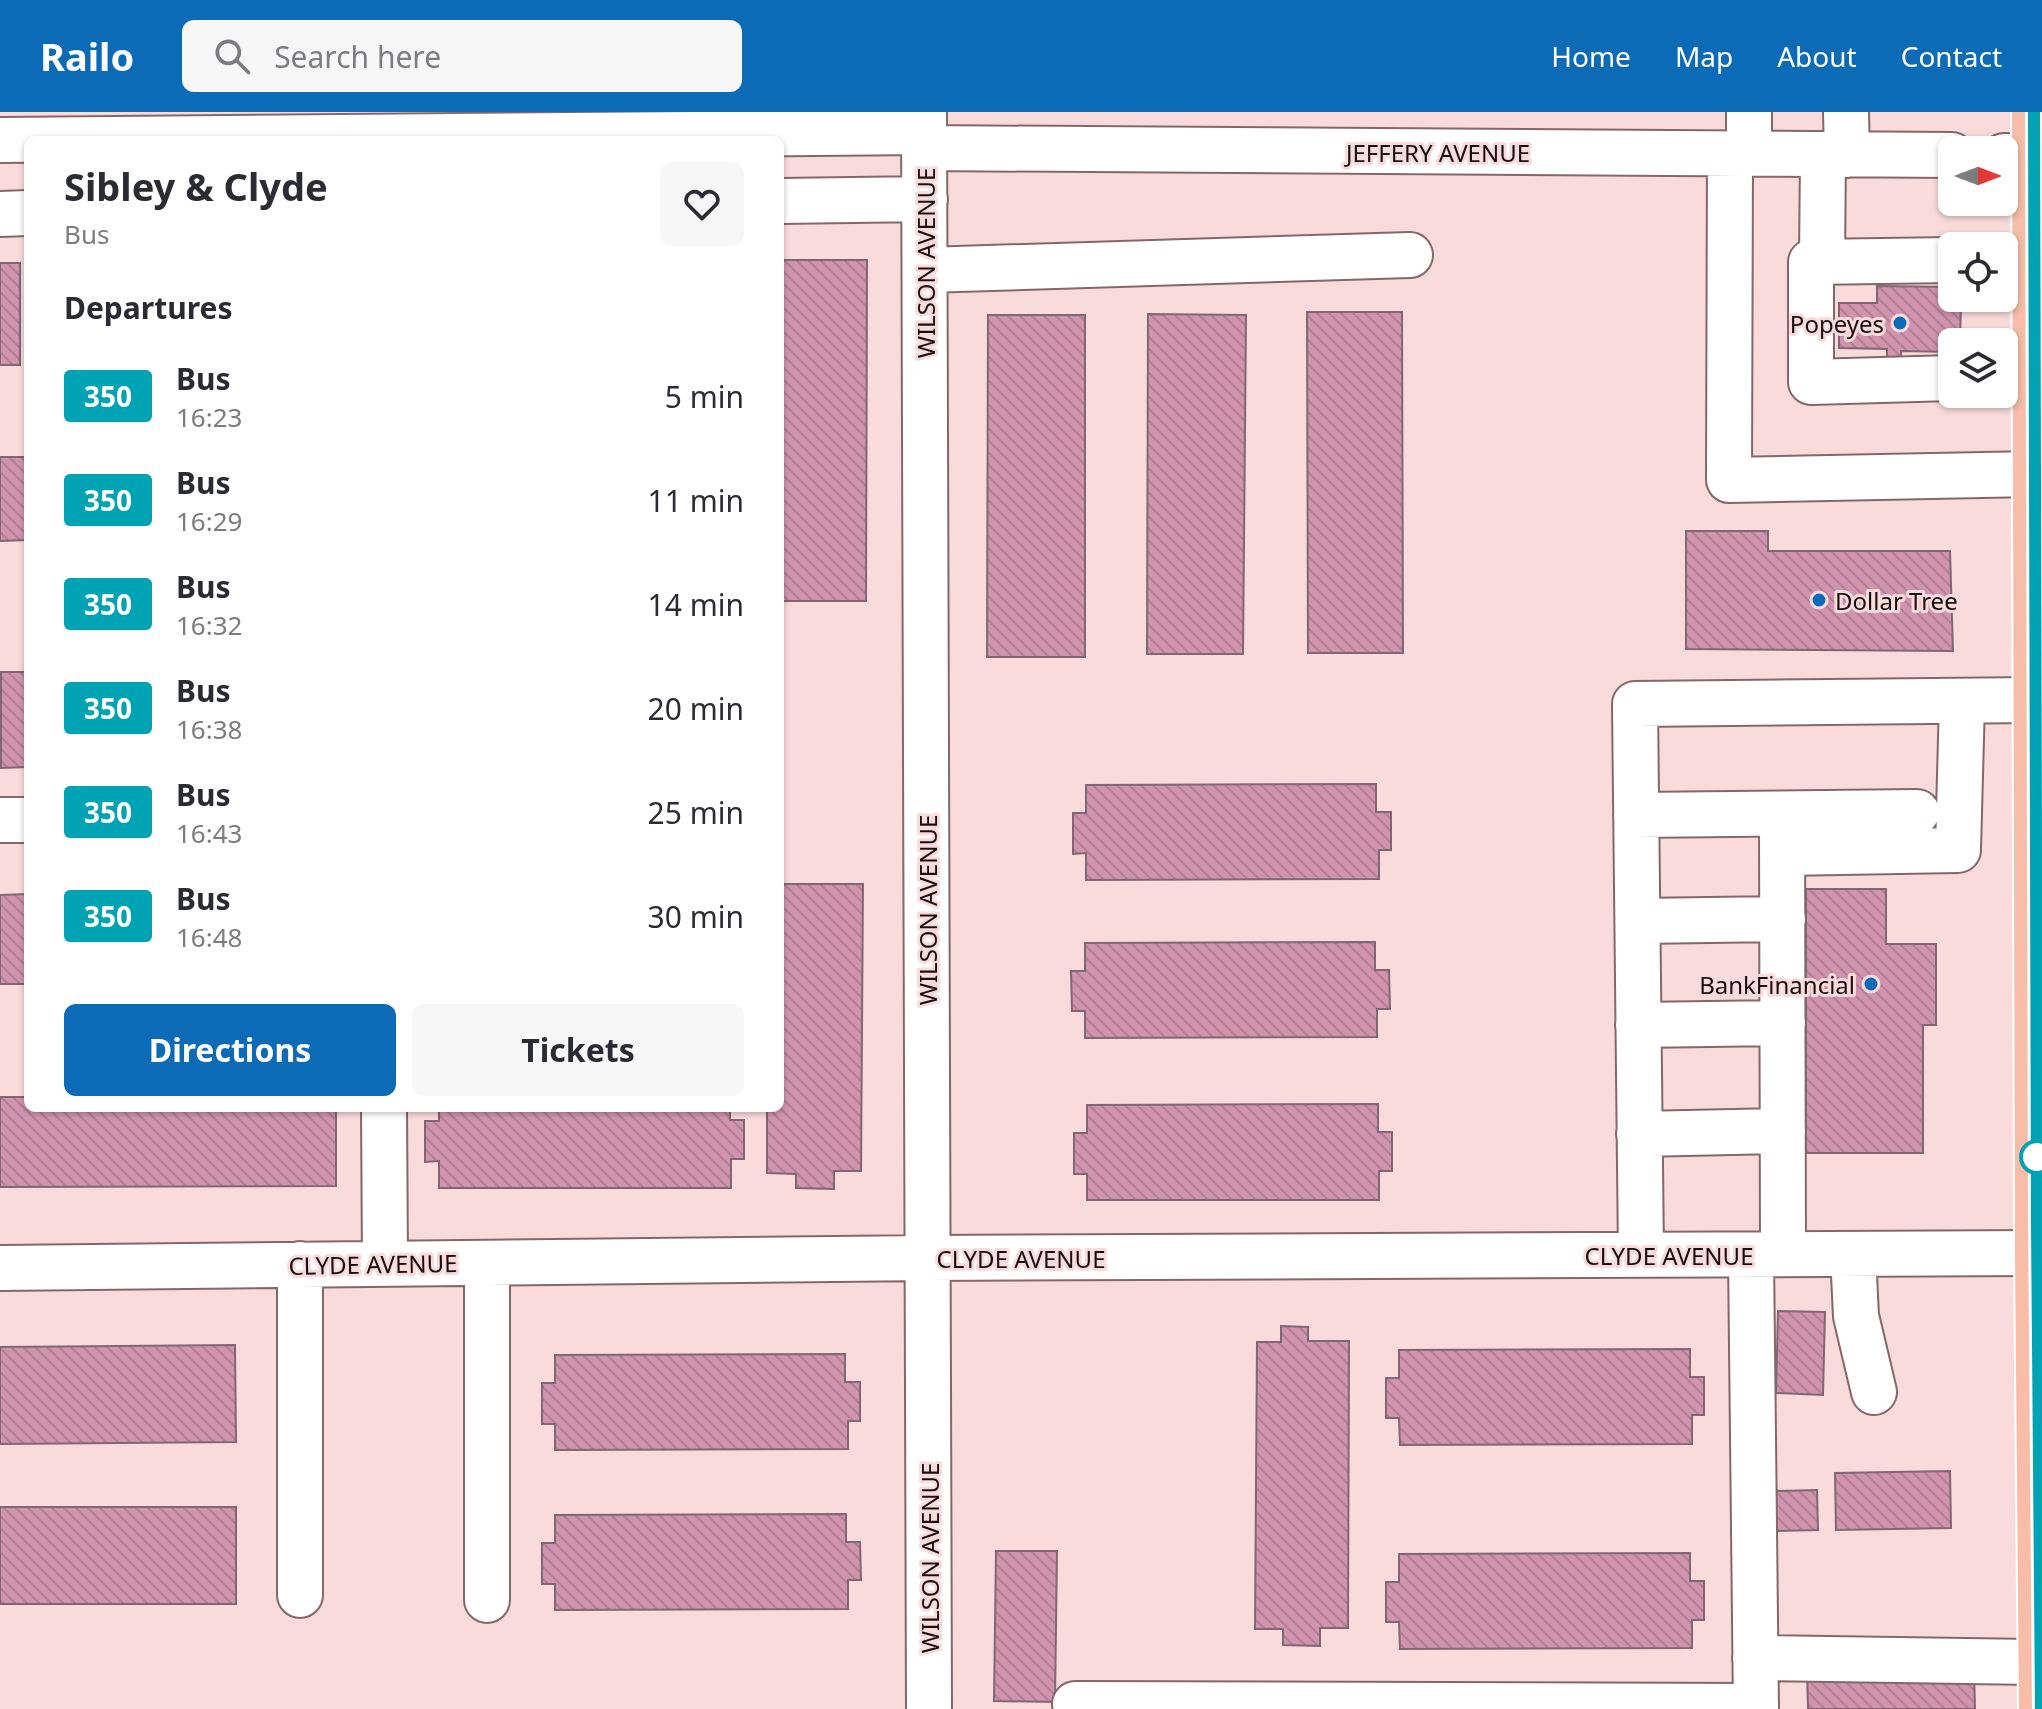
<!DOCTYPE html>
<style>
body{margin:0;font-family:"Noto Sans",sans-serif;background:#f7f7f7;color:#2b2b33;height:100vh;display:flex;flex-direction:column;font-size:30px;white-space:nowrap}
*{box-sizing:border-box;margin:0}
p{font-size:26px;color:#7c7c81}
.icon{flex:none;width:44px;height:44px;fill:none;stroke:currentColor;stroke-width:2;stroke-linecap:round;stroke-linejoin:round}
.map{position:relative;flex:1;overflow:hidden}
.details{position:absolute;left:24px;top:24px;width:760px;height:976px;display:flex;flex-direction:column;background:#fff;border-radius:12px;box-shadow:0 2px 6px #0004}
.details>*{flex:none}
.badge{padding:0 16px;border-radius:6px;font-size:28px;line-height:52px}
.needle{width:52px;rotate:90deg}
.tools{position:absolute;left:1938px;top:24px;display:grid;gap:16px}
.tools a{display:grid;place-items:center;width:80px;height:80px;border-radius:12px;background:#fff;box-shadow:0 2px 6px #0004;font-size:40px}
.map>.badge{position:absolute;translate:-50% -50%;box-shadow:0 0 0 4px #fff}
h2{padding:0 40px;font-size:30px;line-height:72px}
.round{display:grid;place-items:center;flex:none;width:84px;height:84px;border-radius:12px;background:#f7f7f7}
.summary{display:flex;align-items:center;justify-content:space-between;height:136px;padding:0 40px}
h1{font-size:38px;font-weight:700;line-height:60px}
.primary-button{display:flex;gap:16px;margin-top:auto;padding:16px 40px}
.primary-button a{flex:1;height:92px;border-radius:12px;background:#0b6bb7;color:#fff;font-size:32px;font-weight:700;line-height:92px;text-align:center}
.primary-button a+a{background:#f7f7f7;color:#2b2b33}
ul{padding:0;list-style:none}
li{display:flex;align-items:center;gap:24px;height:104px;padding:0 40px}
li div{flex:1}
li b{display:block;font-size:30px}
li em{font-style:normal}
li .badge{min-width:88px;font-weight:700;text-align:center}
header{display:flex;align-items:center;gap:48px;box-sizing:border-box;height:112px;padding:0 40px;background:#0b6bb7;color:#fff}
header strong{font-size:38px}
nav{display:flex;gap:44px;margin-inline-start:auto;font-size:28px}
.search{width:560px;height:72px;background:#f7f7f7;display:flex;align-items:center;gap:20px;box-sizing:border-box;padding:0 28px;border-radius:12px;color:#7c7c81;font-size:30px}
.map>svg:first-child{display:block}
.building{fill:url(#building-back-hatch);stroke:#806772;stroke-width:2}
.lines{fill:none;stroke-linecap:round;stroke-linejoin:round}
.minor-casing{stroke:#846869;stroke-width:48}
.major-casing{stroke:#fff;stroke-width:48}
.minor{stroke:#fff;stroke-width:44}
.major{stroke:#f7bda8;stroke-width:44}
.line-casing{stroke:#fff;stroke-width:18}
.line{stroke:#00a3b4;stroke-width:12}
.poi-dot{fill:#0b6bb7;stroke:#fadbdc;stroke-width:3}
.stop-dot{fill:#fff;stroke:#00a3b4;stroke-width:4}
.labels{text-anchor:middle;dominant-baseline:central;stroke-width:6;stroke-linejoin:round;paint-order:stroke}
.street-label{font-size:24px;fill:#190e0f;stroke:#fadbdc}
.poi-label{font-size:24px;fill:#190e0f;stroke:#fadbdc;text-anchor:end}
</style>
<header>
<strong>Railo</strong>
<div class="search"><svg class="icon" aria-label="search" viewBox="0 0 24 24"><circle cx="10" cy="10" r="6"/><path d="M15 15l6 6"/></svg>Search here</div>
<nav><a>Home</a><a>Map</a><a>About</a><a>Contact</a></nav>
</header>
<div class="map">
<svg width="2042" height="1597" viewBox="0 0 2042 1597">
<defs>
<pattern id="building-back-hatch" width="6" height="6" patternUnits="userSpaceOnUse" patternTransform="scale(2)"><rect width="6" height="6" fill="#d194af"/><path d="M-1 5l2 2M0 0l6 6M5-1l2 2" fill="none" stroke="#b37e95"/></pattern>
</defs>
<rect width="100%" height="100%" fill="#fadbdc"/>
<path class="building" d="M780 148H867L866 489H780Z
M0 151H20V253H0Z
M1877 174 1952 175V190H1961L1960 230H1952V240L1901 239V251L1887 250V237L1839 236V191H1877Z
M1307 200H1402L1403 541H1308Z
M1148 202 1246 203 1243 542H1147Z
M988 203H1085V545H987Z
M0 345H28V428L0 429Z
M1686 419H1768V439H1950L1953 539 1686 537Z
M1 560H28V655L1 656Z
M1376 672V700H1391V738H1379V767L1086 768V741L1073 742V701H1086V673Z
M780 772H863L861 1059H834V1077L796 1076V1062L767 1061V996H780Z
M1806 777H1886V832H1936V913H1923V1041H1806Z
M28 782V872H0V783Z
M1375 830V858H1389L1390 897H1377V925L1085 926V899H1072L1071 859H1085V831Z
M0 985H28V996H336V1074L0 1075Z
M1378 992V1020H1392V1059H1379V1088H1087V1062H1074V1021H1087V993Z
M439 996H730V1008H744V1047H731V1076H439V1049L425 1050V1009H439Z
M1778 1199 1825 1200 1823 1283 1776 1281Z
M1281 1214 1308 1215V1229H1349L1348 1516H1320V1534L1283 1533V1517H1255L1257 1230H1281Z
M235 1233 236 1330 0 1332V1235Z
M1690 1237V1265H1704V1303H1692V1332L1400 1333 1399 1306H1386V1266H1399V1238Z
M845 1242V1270H860V1309H848V1337L555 1338V1312H542V1271H555V1243Z
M1950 1359 1951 1416 1836 1418 1835 1361Z
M1817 1378 1818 1418 1775 1419 1774 1379Z
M0 1395H236V1492H0Z
M846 1402V1430H860L861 1468H848V1497L555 1498V1472H542V1431H555V1403Z
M996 1439H1057L1055 1590 994 1589Z
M1690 1441V1469H1704V1508H1692V1536L1400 1537 1399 1510H1386V1470H1399V1442Z
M1974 1556 1975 1597H1808L1807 1559Z"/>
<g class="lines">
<g class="minor-casing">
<path id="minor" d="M924 0 929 1597
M1846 0 1847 43
M0 28 925 20
M925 36 1952 43
M1730 42 1729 368 2036 362
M1749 42V0
M2004 44H2034
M780 89 925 87
M0 102 28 101
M2004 147 2035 146
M1952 148 1811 150V270L1952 266
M1822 150 1823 42
M925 158 1410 143
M2004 265 2035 264
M1782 702 1783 1142
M1636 703 1917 700
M0 708H28
M1782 741 1958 738 1962 589
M1638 809 1783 807
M1638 913 1783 911
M384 996 385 1151
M1639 1022 1783 1019
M1853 1142 1856 1204 1874 1280
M1641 1143 1635 592 2036 588
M1751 1143 1756 1597
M487 1151V1488
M300 1152V1483
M0 1156 928 1146 2042 1141
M1755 1546 2041 1550
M1075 1592 1756 1594"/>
</g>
<g class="major-casing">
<path id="major" d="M2034 0 2037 1141 2041 1597"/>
</g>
<use href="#minor" class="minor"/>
<use href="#major" class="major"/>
</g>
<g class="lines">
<g class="line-casing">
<path id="line" d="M2034 0 2037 1111 2041 1597"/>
</g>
<use href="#line" class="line"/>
</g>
<g class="poi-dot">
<circle cx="1900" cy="211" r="8"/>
<circle cx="1819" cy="488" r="8"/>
<circle cx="1871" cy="872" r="8"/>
</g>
<circle class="stop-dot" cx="2037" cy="1045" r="16"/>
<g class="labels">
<g class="street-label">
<text x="1438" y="40">JEFFERY AVENUE</text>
<text transform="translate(925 151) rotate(-90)">WILSON AVENUE</text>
<text transform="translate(927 798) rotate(-90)">WILSON AVENUE</text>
<text x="1669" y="1143">CLYDE AVENUE</text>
<text x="1021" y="1146">CLYDE AVENUE</text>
<text transform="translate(373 1152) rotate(-1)">CLYDE AVENUE</text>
<text transform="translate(929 1446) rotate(-90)">WILSON AVENUE</text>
</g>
<g class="poi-label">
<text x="1884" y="211">Popeyes</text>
<text x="1835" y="488" text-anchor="start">Dollar Tree</text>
<text x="1855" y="872">BankFinancial</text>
</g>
</g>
</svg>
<div class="tools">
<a><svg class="needle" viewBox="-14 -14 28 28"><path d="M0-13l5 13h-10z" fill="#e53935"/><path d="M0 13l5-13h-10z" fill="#7c7c81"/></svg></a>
<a><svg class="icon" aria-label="locate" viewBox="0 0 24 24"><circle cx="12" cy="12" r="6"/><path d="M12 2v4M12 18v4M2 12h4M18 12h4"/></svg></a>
<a><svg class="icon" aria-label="layers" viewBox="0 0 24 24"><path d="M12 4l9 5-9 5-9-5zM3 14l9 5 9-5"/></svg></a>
</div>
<section class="details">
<div class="summary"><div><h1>Sibley &amp; Clyde</h1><p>Bus</p></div><a class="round"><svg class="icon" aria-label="heart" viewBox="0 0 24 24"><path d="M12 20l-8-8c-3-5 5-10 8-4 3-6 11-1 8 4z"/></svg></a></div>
<h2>Departures</h2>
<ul>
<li><span class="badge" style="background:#00a3b4;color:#fff">350</span><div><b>Bus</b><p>16:23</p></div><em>5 min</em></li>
<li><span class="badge" style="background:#00a3b4;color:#fff">350</span><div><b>Bus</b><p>16:29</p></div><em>11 min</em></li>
<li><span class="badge" style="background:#00a3b4;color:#fff">350</span><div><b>Bus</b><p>16:32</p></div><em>14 min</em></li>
<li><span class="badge" style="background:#00a3b4;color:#fff">350</span><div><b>Bus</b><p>16:38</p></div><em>20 min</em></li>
<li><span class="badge" style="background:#00a3b4;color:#fff">350</span><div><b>Bus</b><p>16:43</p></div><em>25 min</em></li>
<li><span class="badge" style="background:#00a3b4;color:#fff">350</span><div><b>Bus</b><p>16:48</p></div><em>30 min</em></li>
</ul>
<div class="primary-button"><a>Directions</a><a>Tickets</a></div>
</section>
</div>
